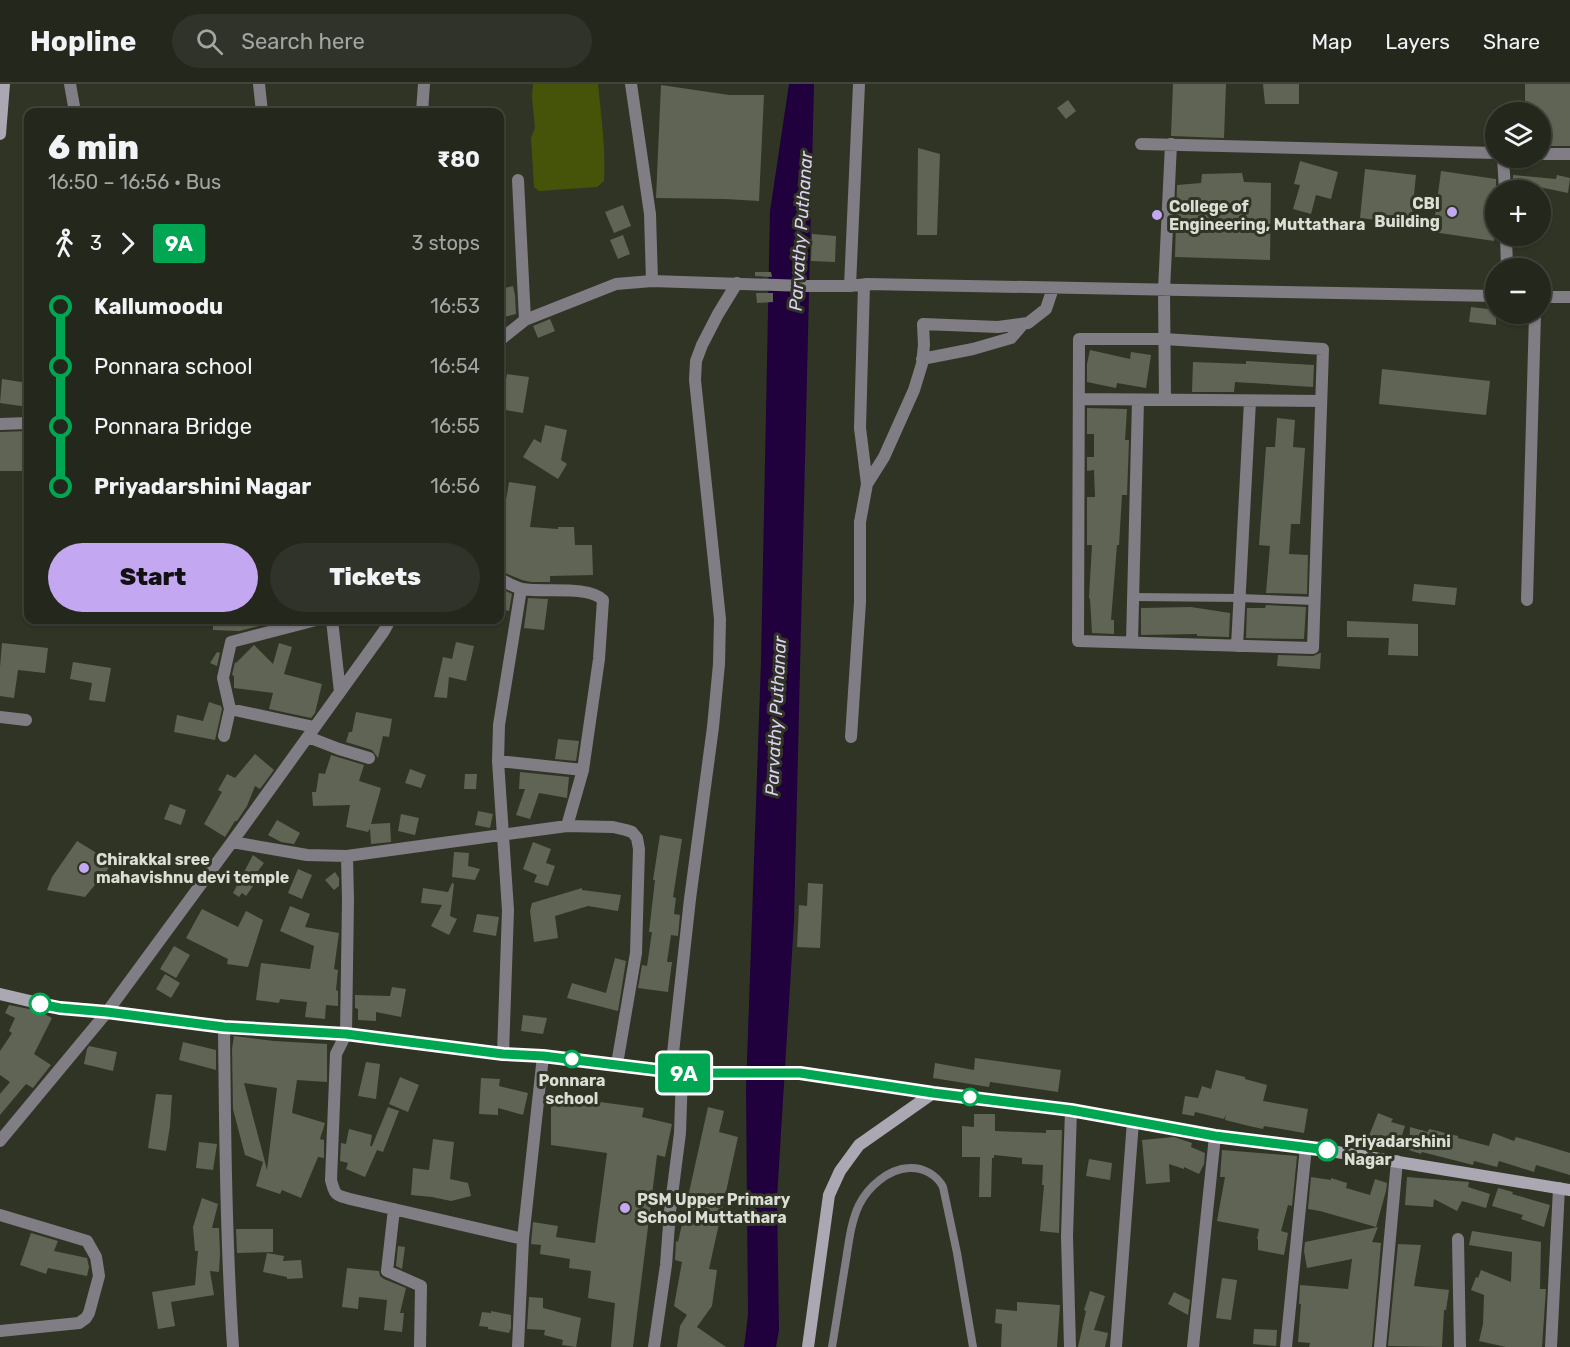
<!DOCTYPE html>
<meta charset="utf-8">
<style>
body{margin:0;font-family:Rubik,sans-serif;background:#303329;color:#f1f3f6;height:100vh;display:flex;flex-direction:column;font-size:22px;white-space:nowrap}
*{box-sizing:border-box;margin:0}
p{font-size:20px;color:#a3a5a3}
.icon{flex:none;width:33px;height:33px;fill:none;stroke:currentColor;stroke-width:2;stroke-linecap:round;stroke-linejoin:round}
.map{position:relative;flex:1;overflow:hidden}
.sheet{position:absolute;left:24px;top:24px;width:480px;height:516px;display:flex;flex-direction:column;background:#24271c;border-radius:12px;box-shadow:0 2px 4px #0004,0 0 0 2px #41443b}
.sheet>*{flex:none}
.badge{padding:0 12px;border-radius:4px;font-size:21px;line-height:39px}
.tools{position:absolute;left:1485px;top:18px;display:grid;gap:12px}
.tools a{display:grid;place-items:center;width:66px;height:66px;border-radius:50%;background:#24271c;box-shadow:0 2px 4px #0004,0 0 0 2px #41443b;font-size:30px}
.map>.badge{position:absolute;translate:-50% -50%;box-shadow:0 0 0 3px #fff}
.legs{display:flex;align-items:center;gap:9px;height:66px;padding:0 24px;font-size:20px}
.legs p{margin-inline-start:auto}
.overview{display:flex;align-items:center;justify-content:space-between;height:102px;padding:0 24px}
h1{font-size:33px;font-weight:800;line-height:45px}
.action{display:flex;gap:12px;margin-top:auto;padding:12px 24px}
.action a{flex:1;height:69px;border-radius:36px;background:#c4a7f1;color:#111;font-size:24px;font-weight:800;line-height:69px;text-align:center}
.action a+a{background:#303329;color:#f1f3f6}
ul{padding:0 24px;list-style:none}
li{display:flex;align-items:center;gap:21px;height:60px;font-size:22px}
li i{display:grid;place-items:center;width:9px;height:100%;margin:0 8px;background:currentColor}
li i::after{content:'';width:15px;height:15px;margin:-8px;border:4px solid;border-radius:50%;background:#24271c}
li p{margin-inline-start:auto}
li:first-child i{background:linear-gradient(#0000 50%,currentColor 0)}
li:last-child i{background:linear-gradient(currentColor 50%,#0000 0)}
header{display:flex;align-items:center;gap:36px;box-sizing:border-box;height:84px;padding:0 30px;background:#24271c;border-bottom:2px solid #41443b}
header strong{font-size:28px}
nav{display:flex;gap:33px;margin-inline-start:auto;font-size:21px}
.search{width:420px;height:54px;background:#303329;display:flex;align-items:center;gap:15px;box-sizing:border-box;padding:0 21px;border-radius:33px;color:#a3a5a3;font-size:22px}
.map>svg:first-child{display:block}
.green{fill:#465409}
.water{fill:#21013d}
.building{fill:#606454;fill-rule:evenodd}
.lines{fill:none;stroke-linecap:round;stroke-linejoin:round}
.lane{stroke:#807d84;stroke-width:8}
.street{stroke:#807d84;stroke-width:12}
.secondary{stroke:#aba7b3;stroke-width:12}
.line-1-casing{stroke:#fff;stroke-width:14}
.line-1{stroke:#00a651;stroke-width:9}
.poi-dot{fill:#c4a7f1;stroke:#303425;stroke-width:2}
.stop-1-dot{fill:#fff;stroke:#00a651;stroke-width:3}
.labels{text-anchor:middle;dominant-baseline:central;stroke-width:6;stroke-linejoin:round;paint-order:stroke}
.poi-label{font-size:16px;font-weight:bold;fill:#dbded4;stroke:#303425;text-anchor:start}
.stop-label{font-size:16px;font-weight:bold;fill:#dbded4;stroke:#303425}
.water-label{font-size:18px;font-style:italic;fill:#ddcff5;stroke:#303425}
</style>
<header>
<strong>Hopline</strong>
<div class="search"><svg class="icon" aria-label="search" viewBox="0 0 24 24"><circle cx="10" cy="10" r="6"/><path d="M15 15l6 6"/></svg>Search here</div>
<nav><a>Map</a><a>Layers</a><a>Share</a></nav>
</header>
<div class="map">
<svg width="1570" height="1263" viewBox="0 0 1570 1263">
<rect width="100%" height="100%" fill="#303425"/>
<path class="green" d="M533 0H598C601 32 606 65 604 97L597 103 539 107 534 103 531 54 535 44 532 13Z"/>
<path class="water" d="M789 0H814L794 837 777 1114 779 1246 776 1263H744L748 1231 746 1005 761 577 770 127Z"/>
<path class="building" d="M1173 0H1226L1224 54 1171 52Z
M1263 0H1299V20H1265Z
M1525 0H1570V62H1540V28H1525Z
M661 1 729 11H764L759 117 725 115 656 114Z
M1068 16 1076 27 1066 35 1057 24Z
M918 64 940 70 937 151H917Z
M1300 77 1338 88 1331 115 1316 111 1311 130 1293 125 1300 101 1294 100Z
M1365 85 1416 91 1411 140 1360 134Z
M1441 87 1496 95V144L1494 157 1433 148Z
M1242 89 1244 98 1271 99 1270 176 1175 173 1177 101 1201 99 1202 90Z
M1513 91 1556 95 1557 91 1570 94 1568 109 1530 101V106H1513Z
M623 121 631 142 614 149 605 128Z
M812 150 836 152 835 178 811 177Z
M623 151 630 170 618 175 610 156Z
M755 188H771L772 193 755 192Z
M513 202 515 211 516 230 500 234V205Z
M756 209H773V218L757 219Z
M1471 223 1496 226V241L1469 238Z
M550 235 555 247 538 254 533 242Z
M1090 266 1130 275 1131 268 1151 271 1146 304 1117 299 1116 304 1087 298V280Z
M1246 277 1314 281 1313 303 1235 298 1234 308H1192L1193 278 1246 280Z
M1382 285 1490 297 1486 331 1379 320Z
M507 290 529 293 523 329 500 325V307L504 308Z
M2 295 28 299V323L0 319Z
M1087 324 1127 325 1125 356H1129L1127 411H1122L1119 461H1117L1111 536H1114V550L1092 549 1090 515 1089 514 1092 461H1087V413H1095L1094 386 1087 387V373H1094V350H1087Z
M1277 334 1295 336 1293 363 1305 364 1300 440H1291L1289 470 1308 471 1307 510 1266 509 1270 462 1259 461 1266 363H1275Z
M545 341 567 346 561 376 567 380 558 395 523 373 534 355 541 359Z
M28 347V387H0V348Z
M509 398 536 402 530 443 558 445V443H574L575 461H592L593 491 550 492V498H531L522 496 500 487V442L502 434H503Z
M1414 500 1457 504 1455 521 1412 517Z
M500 504 512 510 509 527 500 524Z
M528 514 548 515 544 546 524 544Z
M1266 521 1306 523 1304 555 1246 554 1247 524H1265Z
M1191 523 1230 529 1229 553 1197 552V550L1141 551V524Z
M213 536H284L239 547 213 546Z
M1347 537 1418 540V572L1388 571 1389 554 1347 553Z
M456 558 474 562 466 597 449 593 447 614 434 613 443 573 452 575Z
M2 559 48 564 45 589 18 586 14 614 0 612V583Z
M279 559 292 563 284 590 322 600 315 629 311 634 269 625 273 609 234 604V592L232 591 235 578 236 579 254 561 273 580Z
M217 568 220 569 217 582 210 579Z
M1320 569H1321L1320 585 1277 582 1278 571 1313 572Z
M73 578 111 584 105 618 89 616 92 599 70 595Z
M209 618 221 622 222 625 215 656 174 648 177 631 203 637Z
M356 628 392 635 389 653 383 652 378 674 372 666 346 658 349 648H352Z
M558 655 579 657 576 677 555 675Z
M255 670 274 686 260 705 255 702 247 722 237 737H235L225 753 204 740 222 708 218 706 227 690 235 694Z
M331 671 364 681 359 697 381 704 371 740 390 739 391 758 371 760 370 744 368 748 346 743 350 721 313 722 312 708H316L319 689 325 690Z
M410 685 426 691 421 704 405 699Z
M520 688 569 693 567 714 539 709 530 735 516 731 525 705H519Z
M465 690H477L476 705H464Z
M170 720 186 726 181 741 164 735Z
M478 727 493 730 490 744 475 741Z
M401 730 419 734 415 751 398 747Z
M277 736 300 749 294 760 281 758 268 751Z
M660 751 682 755 673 813 676 814 674 830 680 831 678 852 671 851 667 878H672L668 908 638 904 642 881 647 882 652 848H649L655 796H653Z
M77 757 113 779 85 813 47 806 52 793Z
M533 758 551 765 546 779 555 782 548 802 534 798 537 791 523 785Z
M454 768 469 769 468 782 480 785 475 796 452 793Z
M253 771 264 779 252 795 256 798 246 812 242 809 239 813 233 809Z
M298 785 312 791 302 815 288 809Z
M335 788 339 794V802L334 806 325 796Z
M452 799 454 800 450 832 457 835 449 851 431 842 442 821 421 819 423 804 448 808Z
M808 799 823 800 820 864 797 863 799 821 807 822Z
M582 804V806L621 811 618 827 588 822 555 832 558 854 534 858 530 827 532 819Z
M290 822 310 830 305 843 339 849 334 885 338 886 336 906 338 907V922L326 921 325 935 305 933 307 918 280 915 279 919 256 916 261 879 310 885 314 862 280 847Z
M202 825 238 843 246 827 263 836 248 883 227 880 228 875 186 854Z
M477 830 499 833 496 852 473 848Z
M174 862 190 871 176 894 160 885Z
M615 874 626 877 618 927 567 914 572 899 606 909Z
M165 890 180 899 171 914 156 905Z
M392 903 406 905 401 933 376 928V937L358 936V925L355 924V911L390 912Z
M9 921 39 927 52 934 34 970 51 981 33 1004 26 1000 0 1031V1010L10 998 0 991V967L12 949 9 947 15 934 5 929Z
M523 931 547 934 543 950 521 947Z
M234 952 274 957 327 960V998L297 996 292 1029 325 1039 320 1055 324 1056V1074L318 1073 301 1114 282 1106 280 1110 256 1102 263 1078 245 1071 233 1025 232 965ZM244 999 277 1004 267 1086 265 1078Z
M183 958 216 966V986L179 976Z
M89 962 117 968 113 987 84 980 87 965Z
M975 974 1061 986 1058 1008 990 998 989 1003 933 994 935 979 974 986Z
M366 978 380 980 376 1015 358 1012Z
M1216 986 1245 993V995L1267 1001 1263 1017 1308 1025 1304 1049 1264 1042 1263 1045 1249 1042 1225 1036 1226 1031 1224 1035 1195 1028 1194 1032 1182 1030 1185 1012 1198 1014 1202 1002 1211 1005Z
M400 993 419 1001 408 1028 389 1020Z
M481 994 500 995 499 1002 528 1009 523 1031 498 1024V1031L479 1030Z
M156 1010 172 1011 170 1042 166 1067 148 1064Z
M564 1013 644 1024 642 1033 672 1040 665 1073 657 1071 633 1263H611L615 1219 588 1214 591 1187 569 1184 570 1175 540 1170 541 1161 531 1160 533 1138 558 1142 556 1153 595 1159 607 1069 551 1061V1015H564Z
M388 1023 399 1027 383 1068 377 1066 365 1093 346 1085 348 1079 340 1077 341 1059 346 1060 349 1045 372 1051 370 1062H372Z
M708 1023 724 1027 719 1048 738 1053 709 1185 717 1186 712 1222 697 1243 726 1263H677L680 1242 687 1231 674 1222 682 1178 675 1176 676 1157 678 1158Z
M1378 1029 1393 1035 1391 1038 1405 1042 1398 1064 1383 1060 1382 1062 1367 1057Z
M974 1030H995V1047L1046 1049V1046H1062L1059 1149 1040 1147 1044 1101H1042L1043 1081 1022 1080V1074L994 1071V1074H992L991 1113H979L980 1073H962V1042L974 1043Z
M1410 1043 1428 1048 1429 1045 1458 1052V1054L1489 1062 1493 1049 1514 1057 1516 1053 1570 1069V1091L1536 1081 1534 1088 1499 1077 1497 1083 1474 1077 1473 1081 1422 1068 1421 1070 1409 1066Z
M1174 1053 1192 1059 1191 1063 1205 1069 1204 1080 1199 1090 1184 1083V1085L1169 1080 1170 1098 1146 1100 1142 1056Z
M433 1055 454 1058 450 1095 468 1099 471 1112 451 1117 432 1113 411 1111 413 1084 429 1086Z
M199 1058 217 1060 213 1086 196 1084Z
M1222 1066 1297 1072 1292 1122 1288 1121 1281 1147 1288 1149 1284 1171 1258 1166V1155H1257L1259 1145 1217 1137 1225 1093H1220Z
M1089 1075 1112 1079 1110 1096 1086 1092Z
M1311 1093 1331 1096V1094L1347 1099 1346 1104 1370 1111 1375 1095 1387 1099 1386 1107 1376 1143 1320 1127 1308 1125Z
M1407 1093 1469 1098 1468 1103 1490 1110 1486 1124 1462 1117 1457 1127 1434 1115 1433 1123 1405 1121Z
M1498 1104 1513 1108 1512 1110 1550 1121 1544 1143 1521 1135 1523 1131 1492 1122Z
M202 1114 218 1120 212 1144H219L220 1170 219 1188 210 1187 214 1211 171 1218 175 1242 158 1245 152 1208 195 1201 198 1167H195L193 1143Z
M1378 1143 1372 1158 1381 1159 1372 1263H1309L1310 1259 1298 1258 1301 1220H1299L1300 1201 1348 1205 1352 1175 1307 1184 1304 1167 1305 1158Z
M236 1145H273V1168L237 1169Z
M1472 1147 1541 1158 1540 1205H1546L1542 1263H1506L1479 1257 1483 1240 1484 1211 1471 1206 1476 1193 1478 1194 1481 1186 1511 1198 1512 1168 1469 1161Z
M31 1149 58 1157 54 1167 87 1174 89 1183 87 1192 48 1184 46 1190 20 1181Z
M1398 1160 1421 1161 1414 1202 1449 1206 1446 1226H1444L1442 1263 1388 1262Z
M398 1162 405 1163 402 1185 396 1182Z
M267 1169 284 1172 283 1177 301 1176 303 1194 287 1195V1193L263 1188Z
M347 1184 379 1187 380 1192 384 1195 406 1204 400 1229H404L402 1248 384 1246 387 1216 359 1213 358 1225 342 1223Z
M1222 1194 1237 1196 1231 1236 1216 1234Z
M1090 1207 1105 1212 1094 1246 1108 1249 1105 1263H1078L1086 1227 1084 1226Z
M1174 1208 1190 1216 1188 1231 1168 1220Z
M529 1213 543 1214V1224L581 1234 576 1263 562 1261 563 1256 544 1251 545 1246 527 1245Z
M1017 1218 1060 1221 1057 1263H1001L1002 1240 995 1239 996 1225 1017 1227Z
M491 1227 511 1231V1244L509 1249 488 1245V1243L479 1242 482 1228 491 1229Z
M1254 1245 1277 1246 1276 1262 1253 1260Z"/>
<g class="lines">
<path class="lane" d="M1133 513 1240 514 1314 517
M832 1263C837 1234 841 1205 846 1176 849 1157 851 1138 859 1121 868 1103 888 1085 909 1084 923 1083 937 1091 943 1103L957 1169 973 1263"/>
<path class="street" d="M70 0 75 28
M259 0 262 28
M631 0 650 130 652 197
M422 28 424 0
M1141 60 1496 69
M1540 70H1570
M1503 74 1505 106
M518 96 525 236
M1506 152 1507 184
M864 201 860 344 867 400
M850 202 859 0
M1540 213H1570
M1079 255H1164L1323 265 1313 564 1078 557Z
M500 256 525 236 616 200 652 197 806 202H850L867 200 1496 212
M922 275 973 265 1011 254 1023 240
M1079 315 1321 317
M1165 316 1164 206 1171 60
M0 340 28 339
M500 495C507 499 515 503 522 505 543 509 588 501 603 516L599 575 583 686 567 742
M1527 516 1535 230
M332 536 340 608
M1132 558 1138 316
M1237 562 1250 317
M230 625 314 643
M0 633 26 636
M224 652 230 625 223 594 231 558 316 536
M308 653 339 665 369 674
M851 653 860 518V438L867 400 884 373 914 306 922 280 924 261 923 240 998 243 1028 239 1046 225 1053 204
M498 677 583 686
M232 758 307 771 347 772 567 742 613 743 626 746 632 748 637 754 639 765 636 869 617 980
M347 772 348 816 346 950 336 970 331 1096C335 1111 335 1111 350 1115L523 1155
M224 943C225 1049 226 1156 233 1263
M503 970 508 826 498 677 499 641 521 505
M671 987 690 815 713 643 719 580 720 535 695 296 696 277 702 261 718 230 737 199
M0 1057 107 928 232 758 384 547 390 536
M394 1125 387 1187 421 1202 420 1263
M0 1131 87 1157 96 1173 99 1192 89 1229 86 1234 79 1239 0 1247
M1458 1155 1460 1263
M518 1263 523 1155 543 972
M654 1263 666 1181 670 1127 680 1049 682 989
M1070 1263 1067 1152 1071 1026
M1116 1263 1133 1037
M1193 1263 1215 1052
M1286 1263 1306 1063
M1380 1263 1397 1077
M1551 1263 1559 1104"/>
<path class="secondary" d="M0 50 4 0
M0 910 60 924 107 928 224 943 346 950 503 970 543 972 682 989H800L933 1009 1071 1026 1215 1052 1306 1063 1570 1106
M808 1263 829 1111 840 1087 859 1061 933 1009"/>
</g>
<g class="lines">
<g class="line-1-casing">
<path id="line-1" d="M40 920 60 924 107 928 224 943 346 950 503 970 543 972 682 989H800L933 1009 1071 1026 1215 1052 1327 1066"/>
</g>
<use href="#line-1" class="line-1"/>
</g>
<g class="poi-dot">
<circle cx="1452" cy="128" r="6"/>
<circle cx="1157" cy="131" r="6"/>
<circle cx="84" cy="784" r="6"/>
<circle cx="625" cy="1124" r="6"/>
</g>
<g class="stop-1-dot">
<circle cx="40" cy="920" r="10"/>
<circle cx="572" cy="975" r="8"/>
<circle cx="970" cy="1013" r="8"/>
<circle cx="1327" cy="1066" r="10"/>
</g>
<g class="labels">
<g class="poi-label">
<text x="1440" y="119" text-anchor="end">CBI<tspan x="1440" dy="18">Building</tspan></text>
<text x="1169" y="122">College of<tspan x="1169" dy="18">Engineering, Muttathara</tspan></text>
<text x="96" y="775">Chirakkal sree<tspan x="96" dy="18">mahavishnu devi temple</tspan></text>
<text x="637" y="1115">PSM Upper Primary<tspan x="637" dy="18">School Muttathara</tspan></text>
</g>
<g class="stop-label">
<text x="572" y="996">Ponnara<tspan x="572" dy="18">school</tspan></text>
<text x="1344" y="1057" text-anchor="start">Priyadarshini<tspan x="1344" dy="18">Nagar</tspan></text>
</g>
<g class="water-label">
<text transform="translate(801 147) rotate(-86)">Parvathy Puthanar</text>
<text transform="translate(776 632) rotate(-87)">Parvathy Puthanar</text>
</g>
</g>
</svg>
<div class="tools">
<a><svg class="icon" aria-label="layers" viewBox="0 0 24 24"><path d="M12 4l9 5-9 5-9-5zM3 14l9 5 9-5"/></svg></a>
<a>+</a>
<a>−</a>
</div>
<b class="badge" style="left:684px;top:989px;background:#00a651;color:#fff">9A</b>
<section class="sheet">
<div class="overview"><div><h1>6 min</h1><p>16:50 – 16:56 · Bus</p></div><b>₹80</b></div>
<div class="legs"><svg class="icon" aria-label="walk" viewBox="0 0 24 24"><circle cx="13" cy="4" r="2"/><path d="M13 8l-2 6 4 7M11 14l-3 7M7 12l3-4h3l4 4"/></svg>3<svg class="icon" aria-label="forward" viewBox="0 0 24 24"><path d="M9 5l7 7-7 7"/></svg><b class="badge" style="background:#00a651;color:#fff">9A</b><p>3 stops</p></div>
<ul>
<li><i style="color:#00a651"></i><b>Kallumoodu</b><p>16:53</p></li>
<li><i style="color:#00a651"></i><span>Ponnara school</span><p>16:54</p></li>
<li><i style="color:#00a651"></i><span>Ponnara Bridge</span><p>16:55</p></li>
<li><i style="color:#00a651"></i><b>Priyadarshini Nagar</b><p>16:56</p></li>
</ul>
<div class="action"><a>Start</a><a>Tickets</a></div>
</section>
</div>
